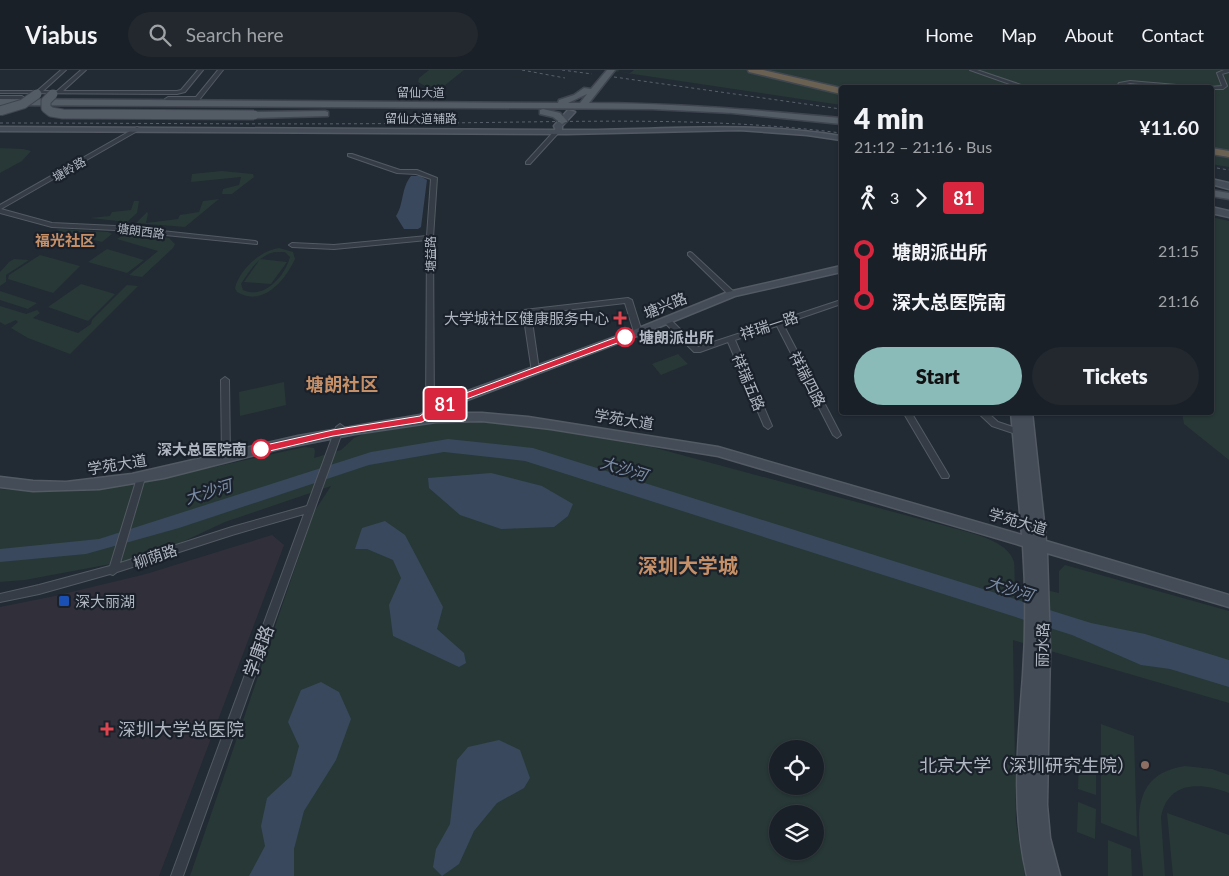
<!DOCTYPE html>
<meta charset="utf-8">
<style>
body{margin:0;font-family:Lato,"Noto Sans SC",sans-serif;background:#23282f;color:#f1f3f6;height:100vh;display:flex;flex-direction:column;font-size:19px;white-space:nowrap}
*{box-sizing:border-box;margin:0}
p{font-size:16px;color:#9fa3a7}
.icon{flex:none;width:28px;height:28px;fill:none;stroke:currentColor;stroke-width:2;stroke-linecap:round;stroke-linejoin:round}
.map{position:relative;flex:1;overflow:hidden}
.side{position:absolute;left:839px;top:15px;width:375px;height:330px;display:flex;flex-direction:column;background:#1a2027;border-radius:5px;box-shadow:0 1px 4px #0004,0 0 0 1px #383e44}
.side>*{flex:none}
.badge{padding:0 10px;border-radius:4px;font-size:18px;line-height:32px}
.buttons{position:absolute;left:769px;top:670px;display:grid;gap:10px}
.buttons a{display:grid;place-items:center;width:55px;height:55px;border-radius:50%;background:#1a2027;box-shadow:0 1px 4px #0004,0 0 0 1px #383e44;font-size:25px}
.map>.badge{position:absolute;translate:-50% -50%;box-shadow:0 0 0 2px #fff}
.legs{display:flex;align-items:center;gap:8px;height:55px;padding:0 15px;font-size:16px}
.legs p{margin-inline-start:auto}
.overview{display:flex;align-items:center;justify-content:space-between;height:85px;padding:0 15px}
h1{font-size:28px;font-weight:800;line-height:38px}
.button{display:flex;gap:10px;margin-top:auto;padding:10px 15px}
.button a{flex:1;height:58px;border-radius:30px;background:#8bbbb9;color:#111;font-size:20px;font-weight:800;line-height:58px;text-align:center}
.button a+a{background:#23282f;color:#f1f3f6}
ul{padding:0 15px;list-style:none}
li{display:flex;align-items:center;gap:18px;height:50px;font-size:19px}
li i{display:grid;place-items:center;width:8px;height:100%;margin:0 6px;background:currentColor}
li i::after{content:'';width:12px;height:12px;margin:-6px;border:4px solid;border-radius:50%;background:#1a2027}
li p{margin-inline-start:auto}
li:first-child i{background:linear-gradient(#0000 50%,currentColor 0)}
li:last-child i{background:linear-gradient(currentColor 50%,#0000 0)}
header{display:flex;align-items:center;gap:30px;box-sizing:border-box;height:70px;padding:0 25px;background:#1a2027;border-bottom:1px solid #383e44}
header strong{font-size:24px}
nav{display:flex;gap:28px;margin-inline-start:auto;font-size:18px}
.search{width:350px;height:45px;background:#23282f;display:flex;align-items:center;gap:12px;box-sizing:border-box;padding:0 18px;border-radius:28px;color:#9fa3a7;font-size:19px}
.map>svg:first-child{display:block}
.medical{fill:#31303a}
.green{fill:#273837;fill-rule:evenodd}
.water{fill:#39485c}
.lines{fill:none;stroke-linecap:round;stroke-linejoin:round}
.street-casing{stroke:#535a63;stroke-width:2}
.secondary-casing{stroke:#535a63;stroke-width:3}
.primary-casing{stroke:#3f454f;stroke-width:3}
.highway-casing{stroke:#404750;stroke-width:3}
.street{fill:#353c45;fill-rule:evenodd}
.secondary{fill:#444c58;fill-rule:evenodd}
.primary{fill:#535b65;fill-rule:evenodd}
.highway{fill:#6a6153;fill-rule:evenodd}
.rail{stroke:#58606c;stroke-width:1;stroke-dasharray:3 3;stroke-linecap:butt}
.primary-bridge-casing{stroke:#3f454f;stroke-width:11;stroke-linecap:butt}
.primary-bridge{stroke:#535b65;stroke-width:9}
.line-1{fill:#d7263d;stroke:#fff}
.health-dot{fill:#e0444e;stroke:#1b212a;stroke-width:2}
.stop-1-dot{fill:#fff;stroke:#d7263d;stroke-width:2.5}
.transit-dot{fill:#1a4fb4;stroke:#1b212a;stroke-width:2}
.education-dot{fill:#8d6e63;stroke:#1b212a;stroke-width:2}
.labels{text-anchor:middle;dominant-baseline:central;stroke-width:4.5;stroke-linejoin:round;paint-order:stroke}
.far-street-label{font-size:12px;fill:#b0b7c2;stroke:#1b212a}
.far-quarter-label{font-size:15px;font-weight:bold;fill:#c58f67;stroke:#1b212a}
.street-label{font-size:15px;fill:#b0b7c2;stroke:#1b212a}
.poi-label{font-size:15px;fill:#b0b7c2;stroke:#1b212a;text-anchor:end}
.stop-label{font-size:15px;font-weight:bold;fill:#b0b7c2;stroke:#1b212a;text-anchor:start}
.water-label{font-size:16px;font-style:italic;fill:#7c8ea7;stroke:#1b212a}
.quarter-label{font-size:18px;font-weight:bold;fill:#c58f67;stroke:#1b212a}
.near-street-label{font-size:18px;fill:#b0b7c2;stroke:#1b212a}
.near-poi-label{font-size:18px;fill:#b0b7c2;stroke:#1b212a;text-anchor:start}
.district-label{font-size:20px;font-weight:bold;fill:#c58f67;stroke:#1b212a}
</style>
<header>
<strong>Viabus</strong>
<div class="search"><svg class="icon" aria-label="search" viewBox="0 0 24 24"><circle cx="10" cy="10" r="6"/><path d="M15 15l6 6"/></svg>Search here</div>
<nav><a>Home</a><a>Map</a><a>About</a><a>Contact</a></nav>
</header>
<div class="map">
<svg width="1229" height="806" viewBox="0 0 1229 806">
<rect width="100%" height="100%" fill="#222a34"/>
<path class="medical" d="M272 465 284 475 159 806H0V537L55 526 146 504Z"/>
<path class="green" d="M429 0H464L439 20 436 19 438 17 425 16 418 12 419 8Z
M606 0H619L618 2 630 3 634 0H1229V97L1211 94V18H841V35Z
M0 78 23 79 31 81 22 91 0 103Z
M222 101 253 104 254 107 232 124H222L223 119 239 115 241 107 191 112 192 104Z
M219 129 185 157 136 153 147 142 148 144 146 153 178 149 180 145 199 142 203 131Z
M134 131H139L137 143 127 152 90 148 110 146 112 142 131 140Z
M1211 147 1229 151V390L1184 354 1182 343 1211 342Z
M60 159 108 162 112 164 102 172 55 160Z
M131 164 169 168 175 174 173 178 142 207 129 205 158 181 117 169 123 165Z
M279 178 293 182 295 189C286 209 263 238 237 222L235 218C239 200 261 180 279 178ZM275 182H285L290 187C285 206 264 230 243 220L241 214C250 200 259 185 275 182Z
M107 179 144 190 127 203 88 192Z
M40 185 80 196 53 223 8 209 9 205Z
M14 189 29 190 6 205V212L0 216V202L9 192Z
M260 189 287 192 271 214 244 212Z
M81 214 115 224 88 251 48 237Z
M127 215 138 216 70 284 28 268 11 258 18 252 16 250 5 255 0 252V236L26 244 37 240 40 243 33 248 78 263 91 254 92 250Z
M0 221 37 233 28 239 0 230Z
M678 284 688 294 661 305 652 294Z
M284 312 286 335 240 346 239 322Z
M467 351 508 353 652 377 968 462C984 467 1009 474 1014 492 1015 499 1014 506 1015 513L1059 523V501L1065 495 1229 541V633L1013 570 1016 753 1025 806H190L314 442 331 416 225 452 165 480 132 490 25 510 0 512V419C38 423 73 420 110 415 176 407 240 391 305 377L314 378 315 381 314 388 341 380 354 368 364 364 444 352ZM778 679H815V716H778ZM778 744H815V781H778Z
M1101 654 1134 666 1137 767 1101 753Z
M1079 691 1096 697V725L1078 719Z
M1185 696 1212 699 1229 705V723C1200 712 1168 711 1161 747L1165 806H1143C1140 760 1124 705 1185 696Z
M1078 732 1096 739 1095 769 1077 762Z
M1167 743 1229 765V806H1173Z
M1108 770 1131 779 1132 806H1108Z"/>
<path class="water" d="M411 106H420L427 110 421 157 418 159H404L396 146C404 134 401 118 411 106Z
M448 369 533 378 1091 553 1145 564 1229 590V617L1170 599 1141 595 1072 565 525 391 444 382 369 395 179 458 86 484 0 492V479L99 469 371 382Z
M491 403 542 416 573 434 568 446 554 457 501 459 460 445 429 418 428 408Z
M385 451 405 465 443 537 437 559 464 583 466 593 459 597 393 566 389 535 401 508 393 490 367 479H355L362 458Z
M321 612 339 622 351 649 336 690 304 741 294 779V806H249L265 776 261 756 267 728 291 706 299 676 288 652 301 620Z
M499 670 520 680 530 708 524 718 497 733 474 761 459 794 442 806 433 797 436 779 450 754 457 690 468 677Z"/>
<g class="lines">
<g class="street-casing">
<path id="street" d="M61 0H66L43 21H57L81 0H86L63 21H177L181 20 198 0H203L185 22 177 24 0 23V21H37Z
M218 0H223L196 34 191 33 193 31H168L165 29 168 27H196Z
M970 0H977L1030 18H1021Z
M1224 0H1229V2L1222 4 1227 16 1223 19H1211V18L1209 17 1222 16 1217 3Z
M1130 11 1200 17 1202 18H1177L1130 13 1123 15 1121 18H1116L1119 13Z
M0 26H22L25 28 22 30H0Z
M137 57 139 58V60L1 139 52 153 115 156 255 171 257 172V174L115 160 52 157 0 143V135Z
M557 58 562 59 530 94H526V92Z
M348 84H352L400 100H417L437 108 433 168 434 348 433 350 430 351 426 348 427 170 334 179 292 177 289 175 292 173 334 175 427 166 431 109 416 104 397 103 348 86Z
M690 182 692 183 734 222V226H730L688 185V183Z
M628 228 632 230 642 262 641 264H638L634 262 625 233 531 244 539 300 538 302H532L523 242 524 240Z
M841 230V234L783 254 841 365 837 368 833 365 777 256 735 270 772 356 768 359 764 356 728 272 700 282H694L663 251 664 249H670L698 277Z
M225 307 229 310 230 388 226 391 222 388 221 310Z
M903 342H911L948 404 949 406 948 408H942Z
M977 342H987L998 352 1022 360 1023 362 1019 365 992 356Z
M340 354 344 357 183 806H171L304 444 232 465 117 502 113 505 110 504 39 524 0 532V524L39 515 110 496 137 408 138 406H144L145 408 120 493 232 457 307 436 336 357Z"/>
</g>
<g class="secondary-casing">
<path id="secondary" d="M568 40 575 42 562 56V60C658 61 745 50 841 66V70L807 65 739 60 567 64 0 61V57L556 60 554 56Z
M1211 109 1229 113V119L1211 114Z
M1211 137 1229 141V147L1211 143Z
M841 196V202L735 226 642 264 454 335 441 343H482L528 347 718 377 1022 465 1011 342H1032L1046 471 1229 525V537L1047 483 1050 579 1047 735 1050 768 1060 806H1027C1011 737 1018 675 1023 605 1026 562 1026 519 1023 476L718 386 551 359 482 351 436 352 355 364 279 379 164 408 99 419 33 421 0 417V407L33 411 66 412 132 404 298 366 420 345 446 329 634 260 728 222Z"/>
</g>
<g class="primary-casing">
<path id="primary" d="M607 0H615L589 33C673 33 757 40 841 48V54L732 43 652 39 0 35V29L558 33 559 30 574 25 584 18 591 19ZM587 24 580 33H568Z
M543 39 560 43 567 51 562 54 553 47 540 44V40Z
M325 41 328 42V46L254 48 250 45 254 42Z
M1211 120 1229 123V129L1211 126Z"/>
</g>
<g class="highway-casing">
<path id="highway" d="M748 0H763L841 18V24L749 2Z
M1211 78 1229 81V87L1211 84Z"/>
</g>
<use href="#street" class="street"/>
<use href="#secondary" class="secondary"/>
<use href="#primary" class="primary"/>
<use href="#highway" class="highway"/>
<path class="rail" d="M522 0 565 8
M562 0 592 4
M614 7 841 39
M0 53C147 53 293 55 440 53 574 52 707 46 841 63
M1211 97 1229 100"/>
<g class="primary-bridge-casing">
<path id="primary-bridge" d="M53 24 46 31V38L51 42 63 44 254 45
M0 41 23 34 37 24"/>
</g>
<use href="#primary-bridge" class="primary-bridge"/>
</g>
<path class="line-1" d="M625 264 628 265V269L453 334 422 352 333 366 261 383 256 379 261 376 333 360 420 346 433 336 447 330Z"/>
<g class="health-dot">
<path d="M617.5 240.5h5v5h5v5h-5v5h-5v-5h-5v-5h5z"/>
<path d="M104.5 651.5h5v5h5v5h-5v5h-5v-5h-5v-5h5z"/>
</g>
<g class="stop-1-dot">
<circle cx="625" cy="267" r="9"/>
<circle cx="261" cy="379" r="9"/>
</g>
<rect class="transit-dot" x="58" y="525" width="12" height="12" rx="2.5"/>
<circle class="education-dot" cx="1145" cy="695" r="5"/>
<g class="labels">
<g class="far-street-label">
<text x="421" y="22">留仙大道</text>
<text x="421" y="48">留仙大道辅路</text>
<text transform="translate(69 99) rotate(-30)">塘岭路</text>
<text transform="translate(141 161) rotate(7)">塘朗西路</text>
<text transform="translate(430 184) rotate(-90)">塘益路</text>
</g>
<g class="far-quarter-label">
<text x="65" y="170">福光社区</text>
</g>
<g class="street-label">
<text transform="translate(665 235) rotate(-22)">塘兴路</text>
<text transform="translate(769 255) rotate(-18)">祥瑞一路</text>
<text transform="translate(808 309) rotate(63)">祥瑞四路</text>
<text transform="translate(749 312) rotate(67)">祥瑞五路</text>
<text transform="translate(624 349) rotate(9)">学苑大道</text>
<text transform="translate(117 394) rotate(-9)">学苑大道</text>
<text transform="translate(1018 451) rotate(16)">学苑大道</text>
<text transform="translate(155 486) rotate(-19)">柳荫路</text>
<text transform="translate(1042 575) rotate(-89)">丽水路</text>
</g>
<g class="poi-label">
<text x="609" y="248">大学城社区健康服务中心</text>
<text x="75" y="531" text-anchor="start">深大丽湖</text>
</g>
<g class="stop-label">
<text x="639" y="267">塘朗派出所</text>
<text x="247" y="379" text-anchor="end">深大总医院南</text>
</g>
<g class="water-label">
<text transform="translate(624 398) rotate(17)">大沙河</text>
<text transform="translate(208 421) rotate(-17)">大沙河</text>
<text transform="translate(1010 518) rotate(17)">大沙河</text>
</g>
<g class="quarter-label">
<text x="342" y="314">塘朗社区</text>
</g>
<g class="near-street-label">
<text transform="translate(258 581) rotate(-70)">学康路</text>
</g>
<g class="near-poi-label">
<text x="118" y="659">深圳大学总医院</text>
<text x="1135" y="695" text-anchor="end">北京大学（深圳研究生院）</text>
</g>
<g class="district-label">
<text x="688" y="495">深圳大学城</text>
</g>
</g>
</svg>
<div class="buttons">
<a><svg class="icon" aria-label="locate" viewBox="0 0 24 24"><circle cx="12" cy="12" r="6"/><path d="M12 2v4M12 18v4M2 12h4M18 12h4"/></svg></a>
<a><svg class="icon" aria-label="layers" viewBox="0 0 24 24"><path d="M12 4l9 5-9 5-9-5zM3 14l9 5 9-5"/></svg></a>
</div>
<b class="badge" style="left:445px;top:334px;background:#d7263d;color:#fff">81</b>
<section class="side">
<div class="overview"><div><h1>4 min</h1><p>21:12 – 21:16 · Bus</p></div><b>¥11.60</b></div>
<div class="legs"><svg class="icon" aria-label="walk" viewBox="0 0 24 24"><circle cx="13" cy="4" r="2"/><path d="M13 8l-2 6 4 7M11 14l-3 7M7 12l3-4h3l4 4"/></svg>3<svg class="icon" aria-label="forward" viewBox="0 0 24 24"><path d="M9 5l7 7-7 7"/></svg><b class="badge" style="background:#d7263d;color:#fff">81</b></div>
<ul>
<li><i style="color:#d7263d"></i><b>塘朗派出所</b><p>21:15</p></li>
<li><i style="color:#d7263d"></i><b>深大总医院南</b><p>21:16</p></li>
</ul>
<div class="button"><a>Start</a><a>Tickets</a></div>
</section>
</div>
